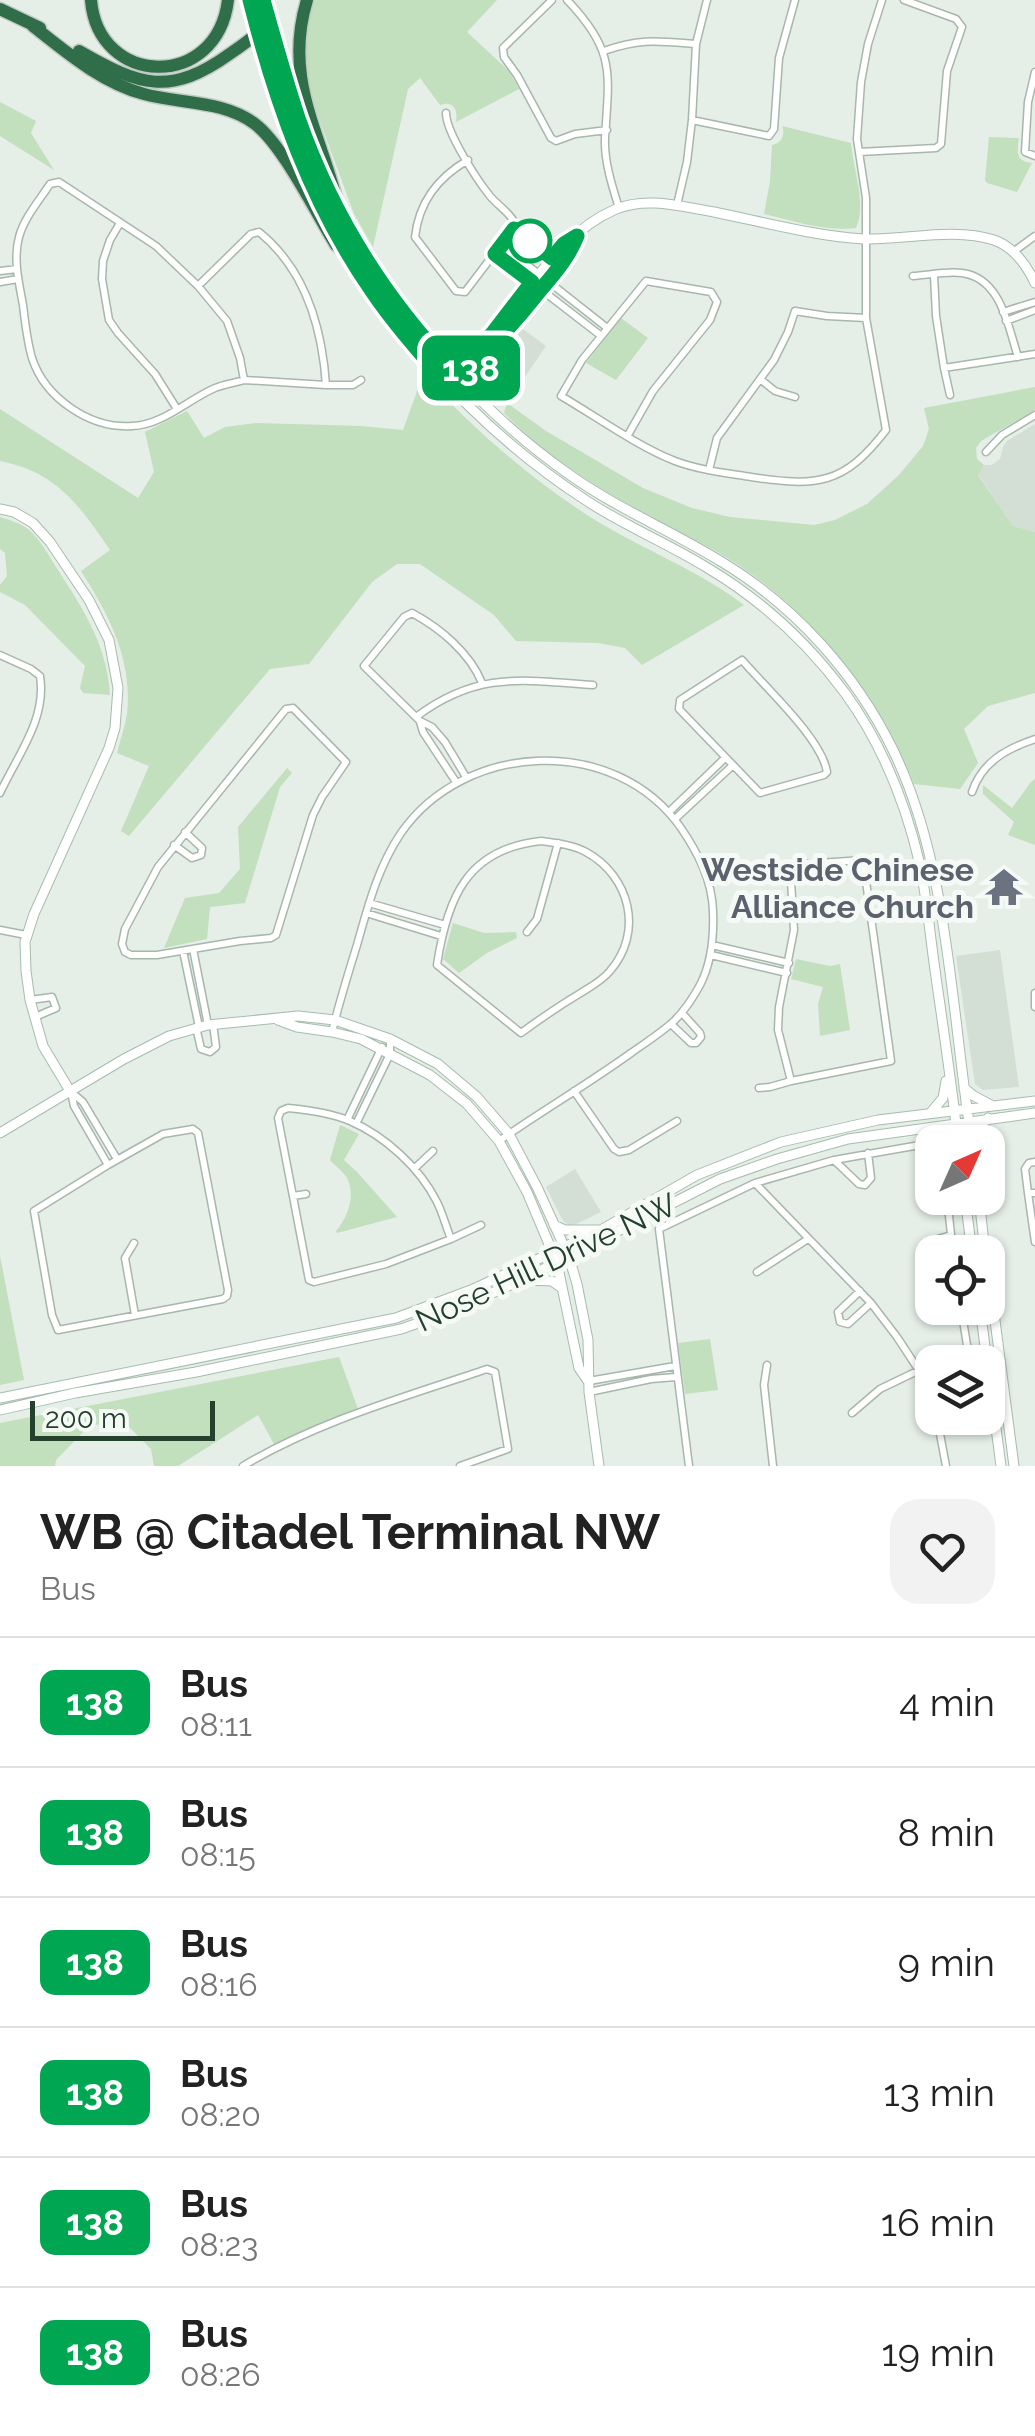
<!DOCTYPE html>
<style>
body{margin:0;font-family:Raleway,sans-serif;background:#f2f2f2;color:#222;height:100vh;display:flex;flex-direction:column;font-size:38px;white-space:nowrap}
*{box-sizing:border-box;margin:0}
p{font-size:32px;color:#767676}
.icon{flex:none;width:55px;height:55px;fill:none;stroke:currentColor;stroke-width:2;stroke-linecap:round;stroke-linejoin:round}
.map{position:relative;height:1466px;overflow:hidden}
.details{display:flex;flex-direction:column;background:#fff;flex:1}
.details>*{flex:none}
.badge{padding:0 20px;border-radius:15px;font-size:35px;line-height:65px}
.needle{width:65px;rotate:45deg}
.buttons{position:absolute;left:915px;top:1125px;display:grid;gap:20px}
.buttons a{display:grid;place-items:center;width:90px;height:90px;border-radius:20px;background:#fff;box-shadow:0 2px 8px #0004;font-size:50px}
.scale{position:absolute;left:30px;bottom:25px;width:185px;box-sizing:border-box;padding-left:10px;border:5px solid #24412e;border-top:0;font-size:28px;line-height:35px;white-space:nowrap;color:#24412e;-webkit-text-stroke:8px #f6faf7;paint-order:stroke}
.map>.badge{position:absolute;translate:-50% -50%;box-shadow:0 0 0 5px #fff}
.round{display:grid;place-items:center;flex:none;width:105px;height:105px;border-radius:30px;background:#f2f2f2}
.overview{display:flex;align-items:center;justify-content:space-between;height:170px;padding:0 40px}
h1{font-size:48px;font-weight:700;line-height:75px}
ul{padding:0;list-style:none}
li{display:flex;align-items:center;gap:30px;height:130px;padding:0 40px;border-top:2px solid #e0e0e0}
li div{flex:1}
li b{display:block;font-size:38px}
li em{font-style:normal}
li .badge{min-width:110px;font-weight:700;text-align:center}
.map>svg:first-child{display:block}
.built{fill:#d3ded5}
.green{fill:#c2dfbe}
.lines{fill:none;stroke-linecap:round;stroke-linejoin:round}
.street-casing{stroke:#a7b7ac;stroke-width:9}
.secondary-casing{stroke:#a6bdad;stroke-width:11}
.highway-casing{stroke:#c2cac4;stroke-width:15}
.street{stroke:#fff;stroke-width:6}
.secondary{stroke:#fff;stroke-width:9}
.highway{stroke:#2f6e49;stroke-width:12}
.line-casing{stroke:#fff;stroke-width:22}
.line{stroke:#00a651;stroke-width:15}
.stop-dot{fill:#fff;stroke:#00a651;stroke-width:5}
.labels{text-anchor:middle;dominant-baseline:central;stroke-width:10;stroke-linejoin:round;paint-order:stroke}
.worship-label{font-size:32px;font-weight:bold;fill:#5b616d;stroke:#f6faf7;text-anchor:end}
.street-label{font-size:32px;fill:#24412e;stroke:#f6faf7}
</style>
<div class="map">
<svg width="1035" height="1466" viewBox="0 0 1035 1466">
<rect width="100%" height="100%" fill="#e5eee7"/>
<path class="built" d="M523 329 546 346 507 403 488 390 478 372Z
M1035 424V532L1013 526 978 474 984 465H992L1000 459 1003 447 1007 441Z
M1000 950 1019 1087 983 1090 975 1084 956 956Z
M575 1169 601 1212 574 1225H568L563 1221 546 1187Z"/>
<path class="green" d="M309 0H497L467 32 509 71 519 89 456 122C458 110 454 100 440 105L420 78 408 89 373 247 354 214 303 75Z
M0 102 36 121 31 133 54 170 0 136Z
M782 126 851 143C853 170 867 203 856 228 827 232 793 221 764 214L770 181 772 145C781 144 786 134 782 126Z
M989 137 1019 138C1017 152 1015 161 1032 163L1017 192 987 183 985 180Z
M621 318 648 338 616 380 586 363Z
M423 375C475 430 531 480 595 520 644 550 698 570 744 605L642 665 625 648 598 643 516 641 494 615 420 564H397L372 582 309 664 270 669 129 836 121 831 149 766 117 753C120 740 125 727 127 714 133 660 109 615 81 571L110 550C79 505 57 472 0 461V409L138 498 154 472 145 432 187 411 204 438 225 427 256 423 361 426 403 430Z
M1035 387V410L981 441 976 448 977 459 984 465 978 475 1013 526 1035 532V693L988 706 964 729 978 763 960 789 914 784C872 687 807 603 714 550 692 538 669 527 647 515 595 487 545 455 504 413L507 403 546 431 643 488 660 495 692 508 730 517 814 525 835 520 867 504 899 475 923 446 929 429 924 408Z
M0 517C10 520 20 523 28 529 40 539 48 554 56 567 83 609 107 644 110 695L83 693 80 688 85 666 25 605 0 592V585L7 576 5 553 0 549Z
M287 768 292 773 280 787 245 903 210 907 207 939 164 948 185 898 219 893 240 869 238 827Z
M1035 779V845L1008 835 1014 822 983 794V785L1012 808 1031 782Z
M453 923 484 933 516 932 517 938 487 953 459 973 443 959Z
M796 959 830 966 840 964 850 1030 820 1036 818 1004 823 987 791 979Z
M340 1125 359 1134 344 1160 358 1173 397 1217 337 1233 336 1231C348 1217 356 1195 347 1178 343 1171 334 1165 330 1160Z
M0 1256 24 1380 0 1385Z
M710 1339 718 1390 685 1394 678 1343Z
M339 1357 358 1409 274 1444 258 1415 178 1466H154L151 1449 125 1423 90 1425 56 1460 55 1466H0V1423Z"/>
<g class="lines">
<g class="street-casing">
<path id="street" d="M552 0 503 48 504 57 517 75 551 138 556 141 575 134 607 130
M567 0C616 51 609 73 605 138 604 161 612 186 619 208
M604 51C640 38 658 41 696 44
M1035 72 1028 102 1025 152 1035 156
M446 113C446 132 477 180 490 196 498 206 511 213 516 225L465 292 456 291 415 237C419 202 437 178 468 160
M692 120 769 136 774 129 779 58 795 0
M859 152 936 148 941 144 947 71 962 27 956 19 904 0
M59 182 156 246 198 286 227 321 240 358 244 380C235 383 224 384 215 388 187 400 163 425 132 426 90 429 45 398 32 358 27 341 25 322 23 305 19 283 13 259 19 237 24 218 39 201 50 184Z
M677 205 687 162 692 120 696 44 707 0
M120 223 110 240 103 261 102 279 109 320 118 333 155 374 177 409
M502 245 606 327
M1013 252 1035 236
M495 254 600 335
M0 271 17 269
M934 275 936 316 944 368 1035 354
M913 276C929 275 947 271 962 273 1001 278 1008 326 1018 357
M0 282 18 279
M198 286 251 234 259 232C305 269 322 327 326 385L244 380
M1003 312 1035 302
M1006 321 1035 310
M944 368 950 395
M760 379 775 391 795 397
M326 385H353L361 380
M628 435 653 391 710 320 717 302 711 292 646 281 582 360 561 396C597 417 637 446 675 461 699 470 726 473 751 477 817 487 844 485 886 430L866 318V198L857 139 861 82 868 44 882 0
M986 452 1002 435 1035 415
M709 470 717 438 774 360 788 332 795 311 827 316 866 318
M0 655 31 669 40 676C47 719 17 756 0 793
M742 660C765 687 822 739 827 772L824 775 760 793 679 709 680 700Z
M293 708 346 762 322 797 313 815 276 935 271 938 240 941 157 955H131L125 952 122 944 125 929 158 867 286 709Z
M416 717C477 671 522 680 593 685
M420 722 423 732 456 782
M466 777 445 742 432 727 420 721 364 666 404 617 412 613C440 628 470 653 482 683
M972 792C982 762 1006 749 1035 739
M669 812 725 758
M675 819 732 766
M541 841C557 843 573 845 586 852 630 876 644 932 610 971 602 981 590 987 579 994 559 1006 540 1019 521 1033L437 965C447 898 467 849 541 841Z
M174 845 192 858 201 855 202 848 185 832
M863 860 891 1061 791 1081 778 1030 779 1007 794 930 790 865Z
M369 903 445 925
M366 913 441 936
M0 930 26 935
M527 932 537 919 558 843
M712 945 789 963
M193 949 208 1025
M183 951 199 1027
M711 955 787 973
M1035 993V1007
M30 1000 52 997 56 1008 35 1017
M671 1024 691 1043H696L701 1037 700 1033 682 1013
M196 1027 201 1049 210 1052 216 1047 213 1024
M332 1032C339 1003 348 974 357 945 368 906 378 867 401 833 465 741 615 734 681 828 698 853 712 880 713 911 714 936 712 962 700 985 693 998 684 1011 674 1021 661 1033 645 1043 631 1053 588 1084 542 1111 499 1141
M759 1088 770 1087 791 1081
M70 1091 83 1102 117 1159
M574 1091 614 1149 619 1152 629 1150 677 1121
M71 1092 74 1106 108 1165
M288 1108C309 1110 331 1113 350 1121 385 1136 420 1168 437 1202 443 1214 446 1227 451 1239L386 1264 314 1282 309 1280 278 1118 281 1111Z
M347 1120 382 1047
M356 1124 390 1054V1039
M193 1129 198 1133 228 1290 227 1296 223 1299 58 1330 52 1315 34 1211 108 1165 163 1134Z
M835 1161 859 1184 865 1185 871 1178 868 1153
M415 1168 433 1151
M755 1183 834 1160 920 1145 932 1146
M1028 1193 1025 1169 1029 1163 1035 1162
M1035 1193H1028L1035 1242
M293 1196 306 1194
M947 1198 953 1252
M451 1239 481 1225
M134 1243 125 1258 135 1315
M932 1257 928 1253V1242L951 1235
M757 1272 808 1239
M860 1291 838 1312 840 1322 848 1324 871 1303
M937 1362 968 1351 961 1308
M767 1365 764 1385 773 1466
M589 1381 675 1366
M589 1392 651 1379 676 1377
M852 1413 880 1389 932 1364
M937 1418 946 1466
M243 1466C318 1421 405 1397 487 1369L495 1372 508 1449 460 1466
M689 1466 659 1229 755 1183 871 1303 897 1337 918 1369 932 1406"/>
</g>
<g class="secondary-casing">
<path id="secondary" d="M250 0C266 63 285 127 312 186 371 313 470 425 587 501 625 526 667 543 706 567 760 599 808 643 845 693 882 744 906 804 920 865 927 900 930 935 935 970 943 1027 952 1085 958 1142
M263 0 299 120 329 191
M338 209C394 313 473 407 570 475 618 509 672 531 722 562 795 606 856 674 893 750 950 867 951 1015 972 1142
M474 364 473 380 482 395
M449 374C464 360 480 347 493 332 532 288 560 233 616 209 648 196 682 207 714 212 763 222 814 236 864 239 907 240 953 227 994 240 1014 247 1026 264 1035 283
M459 379C492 347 522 315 550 278 560 265 570 253 576 238
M0 509 14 512 33 523 50 542 89 600 109 640 118 688 115 728 109 748 34 914 25 942 26 971 30 1000 43 1046 70 1091
M278 1020 297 1027 332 1032 361 1039 430 1075 467 1104 499 1141 527 1192 557 1263 579 1368 588 1381
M964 1088 974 1096 991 1105
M932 1111 943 1098 946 1081
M928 1131 949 1134 957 1142
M0 1133 124 1059 169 1036 208 1025 298 1016 335 1020 390 1039 438 1064 477 1097 509 1134 537 1187 569 1257 577 1284 588 1340 589 1392 599 1466
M977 1142 980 1128 988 1118
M965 1198 972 1252
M979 1198 985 1252
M554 1225 565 1230H598
M988 1267 1014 1466
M525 1280 552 1281 562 1288
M980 1308 987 1362
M988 1367 1001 1466
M0 1398 396 1318 471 1290 601 1230 697 1175 781 1142 878 1120 1035 1101
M0 1410 75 1393 196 1372 401 1329 444 1314 522 1280 720 1179 777 1159 848 1139 1035 1113"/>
</g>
<g class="highway-casing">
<path id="highway" d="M91 0C98 87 217 91 228 0
M307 0C282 83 324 137 340 214
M0 9 40 28
M33 26C66 52 102 83 144 94 180 104 223 100 255 124 283 145 316 213 336 245L347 253
M79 51C140 86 170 97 231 53 246 42 264 33 267 13"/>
</g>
<use href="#street" class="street"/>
<use href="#secondary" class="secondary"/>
<use href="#highway" class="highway"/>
</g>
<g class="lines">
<g class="line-casing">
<path id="line" d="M250 0C276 103 311 203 372 291 395 325 423 356 450 387 484 356 514 324 542 288 556 272 569 256 577 236L564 244 552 258 514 229 495 254 532 282 492 334 453 370C384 298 331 212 298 118 285 79 274 39 263 0"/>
</g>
<use href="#line" class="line"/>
</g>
<defs>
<g id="temple-bare" transform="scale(3)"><path d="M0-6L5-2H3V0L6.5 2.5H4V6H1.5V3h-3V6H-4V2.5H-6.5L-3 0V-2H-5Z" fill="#6b7280" stroke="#f6faf7" stroke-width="2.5" paint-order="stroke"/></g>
</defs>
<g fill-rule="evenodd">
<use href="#temple-bare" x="1004" y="887"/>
</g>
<circle class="stop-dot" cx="530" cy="241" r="20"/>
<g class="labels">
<g class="worship-label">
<text x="974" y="869">Westside Chinese<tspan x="974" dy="37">Alliance Church</tspan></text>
</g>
<g class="street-label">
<text transform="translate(546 1262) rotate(-25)">Nose Hill Drive NW</text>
</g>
</g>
</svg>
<div class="buttons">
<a><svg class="needle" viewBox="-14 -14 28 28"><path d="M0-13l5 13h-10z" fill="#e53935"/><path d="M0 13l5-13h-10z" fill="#767676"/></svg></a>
<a><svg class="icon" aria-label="locate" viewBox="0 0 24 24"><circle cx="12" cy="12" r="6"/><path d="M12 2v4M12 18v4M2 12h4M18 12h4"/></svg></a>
<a><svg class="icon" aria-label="layers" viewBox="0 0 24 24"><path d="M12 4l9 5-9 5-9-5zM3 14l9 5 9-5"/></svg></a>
</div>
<div class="scale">200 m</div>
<b class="badge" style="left:471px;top:368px;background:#00a651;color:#fff">138</b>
</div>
<section class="details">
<div class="overview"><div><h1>WB @ Citadel Terminal NW</h1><p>Bus</p></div><a class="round"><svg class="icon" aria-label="heart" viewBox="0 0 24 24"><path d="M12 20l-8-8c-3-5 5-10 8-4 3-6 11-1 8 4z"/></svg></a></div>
<ul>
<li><span class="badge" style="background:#00a651;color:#fff">138</span><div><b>Bus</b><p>08:11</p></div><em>4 min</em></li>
<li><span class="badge" style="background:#00a651;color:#fff">138</span><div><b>Bus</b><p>08:15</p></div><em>8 min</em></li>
<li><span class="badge" style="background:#00a651;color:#fff">138</span><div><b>Bus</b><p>08:16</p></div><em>9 min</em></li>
<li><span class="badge" style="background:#00a651;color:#fff">138</span><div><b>Bus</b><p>08:20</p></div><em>13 min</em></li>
<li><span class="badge" style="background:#00a651;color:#fff">138</span><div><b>Bus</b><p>08:23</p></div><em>16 min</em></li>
<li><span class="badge" style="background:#00a651;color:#fff">138</span><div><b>Bus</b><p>08:26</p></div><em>19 min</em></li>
</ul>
</section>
